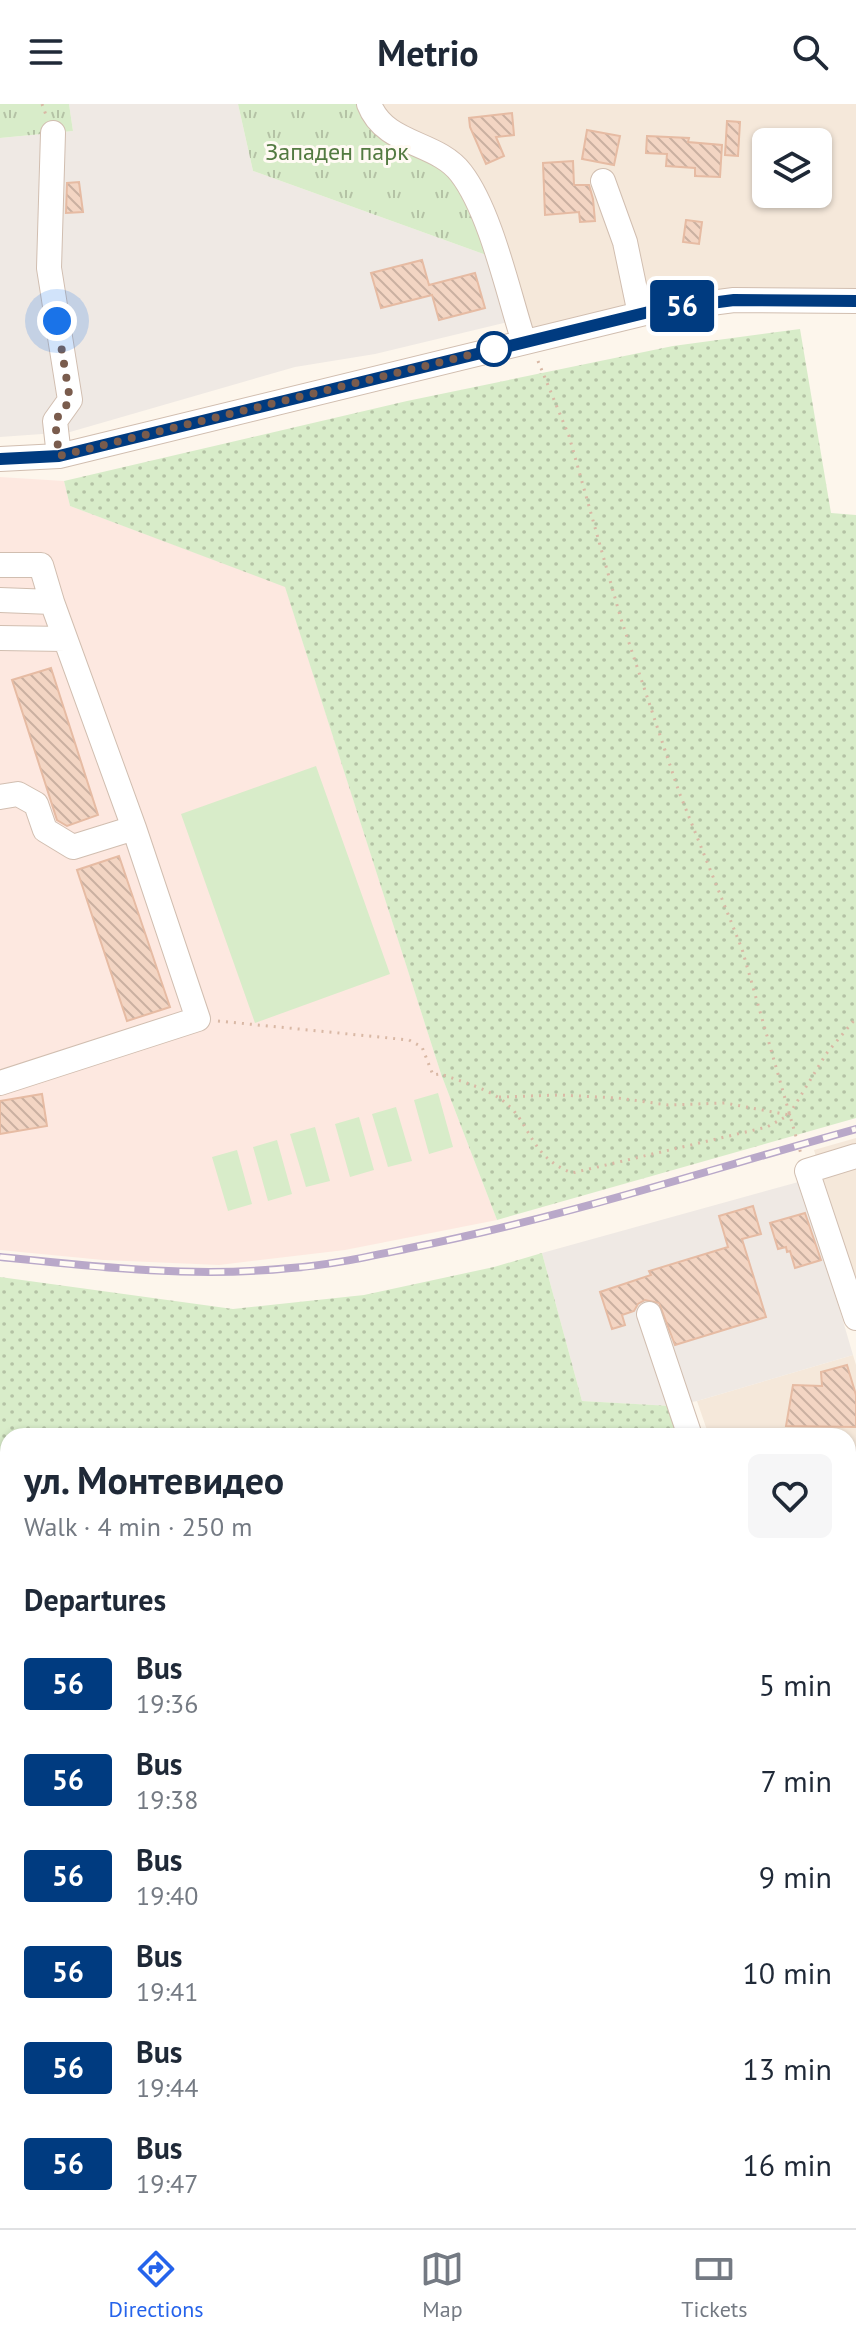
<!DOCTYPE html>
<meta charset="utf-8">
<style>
body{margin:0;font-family:"PT Sans",sans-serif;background:#f6f6f7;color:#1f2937;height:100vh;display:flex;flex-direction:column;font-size:30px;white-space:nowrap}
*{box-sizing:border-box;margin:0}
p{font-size:26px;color:#747a83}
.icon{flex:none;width:44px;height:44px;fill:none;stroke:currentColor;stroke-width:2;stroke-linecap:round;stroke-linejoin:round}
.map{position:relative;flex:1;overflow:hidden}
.side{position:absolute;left:0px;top:1324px;width:856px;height:800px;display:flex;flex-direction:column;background:#fff;border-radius:24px 24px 0 0;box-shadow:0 2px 6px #0004}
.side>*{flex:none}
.badge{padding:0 16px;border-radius:6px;font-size:28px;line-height:52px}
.fabs{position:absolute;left:752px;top:24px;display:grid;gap:16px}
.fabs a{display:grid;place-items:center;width:80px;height:80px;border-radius:12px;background:#fff;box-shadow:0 2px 6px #0004;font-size:40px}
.you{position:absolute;width:40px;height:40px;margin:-20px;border:6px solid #fff;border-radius:50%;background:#1a73e8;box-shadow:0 0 0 12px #1a73e833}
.map>.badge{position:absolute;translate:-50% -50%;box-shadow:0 0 0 4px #fff}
h2{padding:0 24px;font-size:30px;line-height:72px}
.round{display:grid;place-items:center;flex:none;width:84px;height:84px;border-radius:12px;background:#f6f6f7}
.head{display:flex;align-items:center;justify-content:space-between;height:136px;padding:0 24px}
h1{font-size:38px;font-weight:700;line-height:60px}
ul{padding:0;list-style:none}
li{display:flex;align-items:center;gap:24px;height:96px;padding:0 24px}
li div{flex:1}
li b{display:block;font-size:30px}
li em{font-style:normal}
li .badge{min-width:88px;font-weight:700;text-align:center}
header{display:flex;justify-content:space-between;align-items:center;height:104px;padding:0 24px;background:#fff;font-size:36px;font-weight:700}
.dock{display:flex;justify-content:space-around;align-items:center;height:112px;border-top:2px solid #e0e1e3;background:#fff;font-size:22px;color:#747a83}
.dock a{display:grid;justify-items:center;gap:4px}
.dock .current{color:#2563eb}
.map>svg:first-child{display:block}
.residential{fill:#f5e8da;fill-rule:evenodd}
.commercial{fill:#fde8e0}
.industrial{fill:#efe9e4}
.grass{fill:url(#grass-dots)}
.park{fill:url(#park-tufts)}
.pitch{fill:#d8ecc9}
.building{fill:url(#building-back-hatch);stroke:#e6bba3;stroke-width:2}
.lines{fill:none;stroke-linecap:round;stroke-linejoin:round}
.minor-casing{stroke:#d1beb0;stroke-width:26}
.path{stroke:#d9b8a5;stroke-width:3;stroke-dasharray:2 6;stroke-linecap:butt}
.minor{stroke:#fff;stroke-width:24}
.rail-casing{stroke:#b9a8c9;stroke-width:8}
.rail{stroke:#fffaf3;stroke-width:5;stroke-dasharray:15;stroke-linecap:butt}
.line-casing{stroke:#fff;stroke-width:18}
.line{stroke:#003b80;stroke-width:12}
.walk{stroke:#7a5c4d;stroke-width:8;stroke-dasharray:0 14.4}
.stop-dot{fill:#fff;stroke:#003b80;stroke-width:4}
.labels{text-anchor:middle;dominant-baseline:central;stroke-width:6;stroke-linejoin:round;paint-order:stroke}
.park-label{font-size:24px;fill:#537a41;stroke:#fffaf3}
</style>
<header><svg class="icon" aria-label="menu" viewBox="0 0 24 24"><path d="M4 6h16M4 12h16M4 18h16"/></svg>Metrio<svg class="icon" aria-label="search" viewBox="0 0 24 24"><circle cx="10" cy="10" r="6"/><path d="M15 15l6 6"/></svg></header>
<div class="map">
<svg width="856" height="2124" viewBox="0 0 856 2124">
<defs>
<pattern id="grass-dots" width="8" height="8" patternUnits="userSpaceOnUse" patternTransform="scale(2)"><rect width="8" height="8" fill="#d8ecc9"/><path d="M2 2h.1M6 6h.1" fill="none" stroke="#b4c2a5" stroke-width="1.8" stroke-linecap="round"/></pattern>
<pattern id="park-tufts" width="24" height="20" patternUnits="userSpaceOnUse" patternTransform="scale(2)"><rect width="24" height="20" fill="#d8ecc9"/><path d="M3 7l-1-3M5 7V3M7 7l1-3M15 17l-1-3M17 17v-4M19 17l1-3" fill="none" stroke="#b4c2a5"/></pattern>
<pattern id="building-back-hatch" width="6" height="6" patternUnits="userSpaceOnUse" patternTransform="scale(2)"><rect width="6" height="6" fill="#f3d5c3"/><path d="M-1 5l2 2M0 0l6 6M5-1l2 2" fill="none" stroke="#cab0a1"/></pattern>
</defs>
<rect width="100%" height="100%" fill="#fdf6ec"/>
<path class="residential" d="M364 0H856V197L807 194 524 238 473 105ZM766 38H818V90H766Z
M856 1034V1185L814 1046Z
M853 1251 856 1261V1437L848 1439V1332H709L697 1297Z
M856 1575V2124H0V2110L8 2102V2116H848V1577Z"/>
<path class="commercial" d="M0 373 64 377 70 402 285 482 441 970 497 1116 345 1146 219 1161 103 1156 0 1146Z
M856 1437V1522L848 1524V1439Z
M0 1570 8 1572V1722L0 1724Z"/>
<path class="industrial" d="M69 0H238L253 67 489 152 512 217 375 250 295 263 70 328 0 333V34L73 27Z
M802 1077 853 1251 697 1297 671 1302 582 1297 542 1149Z"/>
<path class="grass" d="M800 225 831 409 856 411V1014L497 1116 441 970 285 483 70 402 64 377 407 297 673 242Z
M542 1149 582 1297 671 1302 682 1332H8V1572L0 1570V1173L233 1205 364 1191 494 1163Z
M253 2116H337L339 2124H219Z"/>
<path class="park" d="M0 0H69L73 27 0 34Z
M238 0H364L452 67 489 152 253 67Z"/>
<path class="pitch" d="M316 662 390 870 255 919 181 710Z
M438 989 453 1043 429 1050 414 996Z
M396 1003 412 1057 388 1063 372 1010Z
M359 1013 374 1066 350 1073 335 1020Z
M315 1023 330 1077 306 1083 290 1030Z
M277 1036 292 1090 268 1097 253 1043Z
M237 1046 252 1100 228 1107 212 1053Z"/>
<path class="building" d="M512 9 514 31 496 33 504 52 486 60 470 23 469 14Z
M727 17 740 18 738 52 725 51Z
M587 26 620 32 614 61 582 55Z
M647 32 689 34 688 38 722 41 720 73 695 72V64L666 62 667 50 646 49Z
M573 57 574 81H589L593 95 595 117 580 118 579 108 545 111 543 59Z
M79 78 83 108 66 109 67 79Z
M686 116 702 118 699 140 683 138Z
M422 156 429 181 475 169 485 204 439 216 432 191 381 204 371 169Z
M51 564 98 711 67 722 57 716 12 576Z
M119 752 170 903 127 917 77 766Z
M42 990 47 1022 0 1030V997Z
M753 1102 761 1130 742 1135 766 1213 675 1241 659 1199 645 1196 638 1200 634 1207 622 1211 625 1221 612 1225 600 1188 651 1171 649 1167 728 1143 719 1112Z
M805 1109 821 1156 795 1164 790 1147 787 1148 786 1143 778 1145 770 1119Z
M847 1261 856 1291V1323L786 1322 793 1281 822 1282 821 1268Z"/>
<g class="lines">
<g class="minor-casing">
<path id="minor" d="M369 0C385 42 437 37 461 69 491 108 508 189 524 238
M53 29 49 164 70 296 55 317 59 352
M603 77 625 138 640 210
M0 355 59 352 657 206 734 196 856 197
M0 461H41L52 498
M0 496 52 498 134 724 198 915 0 979
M0 534 65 535
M0 693 18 690 36 700 45 726 73 743 134 724
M856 1052 807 1067 856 1214
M649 1210 690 1332
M848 1544 856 1542
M0 1743 8 1741
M0 1928 8 1922
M140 2116 142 2124
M653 2116 666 2124
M822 2116 823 2120 838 2116"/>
</g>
<path class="path" d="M42 0 46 11
M538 257 569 332 621 515 679 688 742 845 801 1050
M218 917 409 936 422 943 433 971 441 970C459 977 483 983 499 994 532 1015 526 1051 572 1069L767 1023 789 1011 826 950 856 914
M499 993 559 991 618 994 668 1001 725 999 789 1011
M848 1801 856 1800
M848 1943 856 1942
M294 2116 298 2124
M497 2116 498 2124"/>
<use href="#minor" class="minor"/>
<g class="rail-casing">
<path id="rail" d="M0 1153C96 1163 194 1174 291 1164 331 1161 371 1152 410 1144 561 1114 708 1066 856 1025"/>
</g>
<use href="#rail" class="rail"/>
</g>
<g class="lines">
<g class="line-casing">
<path id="line" d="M0 355 59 352 657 206 734 196 856 197"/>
</g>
<use href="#line" class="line"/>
<path class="walk" d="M57 217 70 296 55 317 59 352 494 245"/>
</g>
<circle class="stop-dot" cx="494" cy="245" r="16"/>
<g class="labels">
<g class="park-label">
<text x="337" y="47">Западен парк</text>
</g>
</g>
</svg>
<div class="fabs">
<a><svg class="icon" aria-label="layers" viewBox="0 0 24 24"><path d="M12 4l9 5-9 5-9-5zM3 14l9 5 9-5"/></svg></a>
</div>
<div class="you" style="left:57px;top:217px"></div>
<b class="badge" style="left:682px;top:202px;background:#003b80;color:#fff">56</b>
<section class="side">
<div class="head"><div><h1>ул. Монтевидео</h1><p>Walk · 4 min · 250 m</p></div><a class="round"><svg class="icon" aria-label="heart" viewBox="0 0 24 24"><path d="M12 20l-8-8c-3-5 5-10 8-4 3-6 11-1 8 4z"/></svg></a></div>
<h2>Departures</h2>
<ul>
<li><span class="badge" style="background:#003b80;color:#fff">56</span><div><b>Bus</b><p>19:36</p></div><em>5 min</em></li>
<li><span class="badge" style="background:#003b80;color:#fff">56</span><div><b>Bus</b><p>19:38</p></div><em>7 min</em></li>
<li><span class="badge" style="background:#003b80;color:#fff">56</span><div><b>Bus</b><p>19:40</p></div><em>9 min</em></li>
<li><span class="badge" style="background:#003b80;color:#fff">56</span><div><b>Bus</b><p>19:41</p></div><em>10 min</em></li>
<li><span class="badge" style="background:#003b80;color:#fff">56</span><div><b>Bus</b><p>19:44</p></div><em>13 min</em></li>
<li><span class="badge" style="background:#003b80;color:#fff">56</span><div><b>Bus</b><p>19:47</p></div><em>16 min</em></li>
</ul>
</section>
</div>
<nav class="dock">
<a class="current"><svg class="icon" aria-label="directions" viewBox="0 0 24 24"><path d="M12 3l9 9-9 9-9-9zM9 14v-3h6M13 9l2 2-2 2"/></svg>Directions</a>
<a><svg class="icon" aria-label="map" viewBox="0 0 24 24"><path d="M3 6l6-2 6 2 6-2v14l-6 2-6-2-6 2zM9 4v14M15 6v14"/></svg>Map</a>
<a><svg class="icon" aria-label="tickets" viewBox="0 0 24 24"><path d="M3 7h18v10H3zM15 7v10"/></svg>Tickets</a>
</nav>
